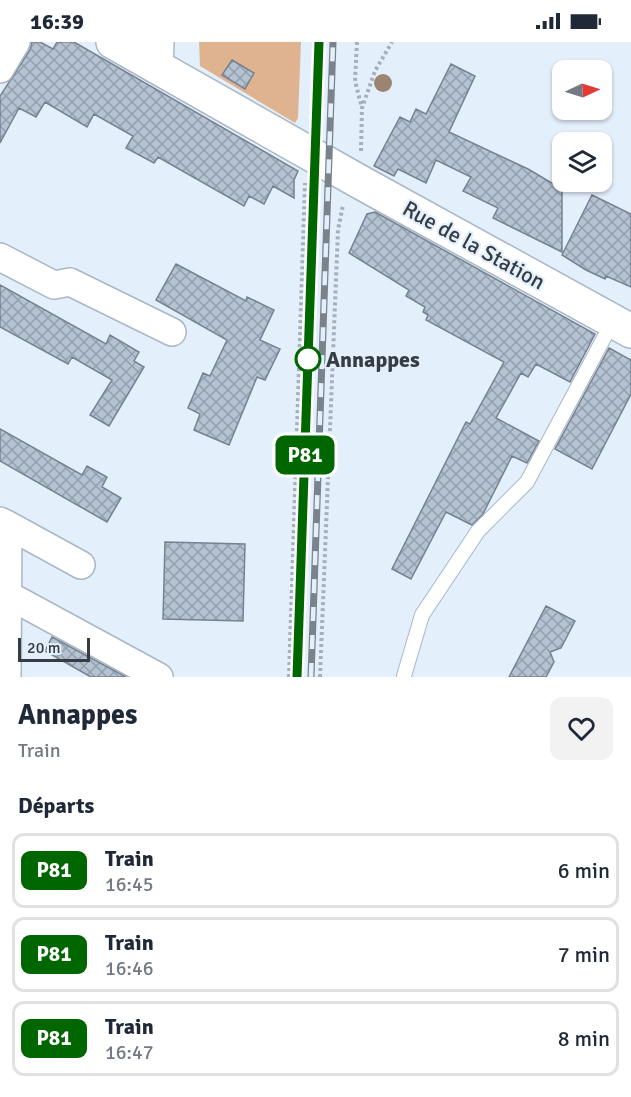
<!DOCTYPE html>
<html lang="fr">
<meta charset="utf-8">
<style>
body{margin:0;font-family:Signika,sans-serif;background:#f2f2f3;color:#1f2937;height:100vh;display:flex;flex-direction:column;font-size:22px;white-space:nowrap}
*{box-sizing:border-box;margin:0}
p{font-size:20px;color:#747a83}
.icon{flex:none;width:33px;height:33px;fill:none;stroke:currentColor;stroke-width:2;stroke-linecap:round;stroke-linejoin:round}
.map{position:relative;height:635px;overflow:hidden}
.panel{display:flex;flex-direction:column;background:#fff;flex:1}
.panel>*{flex:none}
.badge{padding:0 12px;border-radius:9px;font-size:21px;line-height:39px}
.needle{width:39px;rotate:86deg}
.tools{position:absolute;left:552px;top:18px;display:grid;gap:12px}
.tools a{display:grid;place-items:center;width:60px;height:60px;border-radius:12px;background:#fff;box-shadow:0 2px 4px #0004;font-size:30px}
.scale{position:absolute;left:18px;bottom:15px;width:72px;box-sizing:border-box;padding-left:6px;border:3px solid #363c42;border-top:0;font-size:16px;line-height:21px;white-space:nowrap;color:#363c42;-webkit-text-stroke:4px #e4effc;paint-order:stroke}
.map>.badge{position:absolute;translate:-50% -50%;box-shadow:0 0 0 3px #fff}
h2{padding:0 18px;font-size:22px;line-height:54px}
.round{display:grid;place-items:center;flex:none;width:63px;height:63px;border-radius:12px;background:#f2f2f3}
.head{display:flex;align-items:center;justify-content:space-between;height:102px;padding:0 18px}
h1{font-size:28px;font-weight:700;line-height:45px}
ul{padding:0;list-style:none}
li{display:flex;align-items:center;gap:18px;height:75px;margin:0 12px 9px;padding:0 6px;border:3px solid #e0e1e3;border-radius:12px}
li div{flex:1}
li b{display:block;font-size:22px}
li em{font-style:normal}
li .badge{min-width:66px;font-weight:700;text-align:center}
.status{display:flex;justify-content:space-between;align-items:center;height:42px;padding:0 30px;background:#fff;direction:ltr}
.status svg{height:16px;fill:currentColor}
.map>svg:first-child{display:block}
.green{fill:#e0b390}
.building{fill:url(#building-cross-hatch);stroke:#768291;stroke-width:1.5}
.lines{fill:none;stroke-linecap:round;stroke-linejoin:round}
.service-casing{stroke:#a9b7c6;stroke-width:16}
.minor-casing{stroke:#a9b7c6;stroke-width:30}
.tertiary-casing{stroke:#a9b7c6;stroke-width:36}
.path{stroke:#a6afba;stroke-width:4;stroke-dasharray:3 3;stroke-linecap:butt}
.service{stroke:#fff;stroke-width:14}
.minor{stroke:#fff;stroke-width:27}
.tertiary{stroke:#fff;stroke-width:33}
.rail-casing{stroke:#7a828b;stroke-width:7}
.rail{stroke:#e4effc;stroke-width:4.5;stroke-dasharray:14;stroke-linecap:butt}
.tree{fill:#998572}
.line-casing{stroke:#fff;stroke-width:14}
.line{stroke:#060;stroke-width:9}
.stop-dot{fill:#fff;stroke:#060;stroke-width:3}
.labels{text-anchor:middle;dominant-baseline:central;stroke-width:4.5;stroke-linejoin:round;paint-order:stroke}
.street-label{font-size:22px;fill:#363c42;stroke:#e4effc}
.stop-label{font-size:22px;font-weight:bold;fill:#363c42;stroke:#e4effc;text-anchor:start}
</style>
<div class="status"><b>16:39</b><svg viewBox="0 0 49 12"><path d="M0 12V9h3v3zM5 12V6h3v6zM10 12V3h3v9zM15 12V0h3v12zM26 1h20v11H26zM47 4h2v5h-2z"/></svg></div>
<div class="map">
<svg width="631" height="635" viewBox="0 0 631 635">
<defs>
<pattern id="building-cross-hatch" width="8" height="8" patternUnits="userSpaceOnUse" patternTransform="scale(1.5)"><rect width="8" height="8" fill="#b4c2d2"/><path d="M0 0l8 8M0 8l8-8" fill="none" stroke="#939fac"/></pattern>
</defs>
<rect width="100%" height="100%" fill="#e4effc"/>
<path class="green" d="M199 0H301L298 76 295 81 200 24Z"/>
<path class="building" d="M32 0H40L53 7 57 0H74L298 129 294 138V156L273 144 264 162 249 154 244 164 158 115 154 121 126 106 133 94 94 72 87 85 45 60 36 75 19 66 0 101V54L30 8Z
M232 18 254 31 245 47 222 33Z
M451 22 475 34 449 90 528 127 562 147V210L493 176 498 166 463 149 471 135 436 118 426 141 398 127 394 134 374 124 400 75 410 80 416 67 426 72Z
M592 153 631 172V245L606 234 605 237 586 228 562 213Z
M375 170 595 292 570 340 536 322 528 335 521 331 496 376 539 399 527 421 512 414 483 472 472 483 446 470 411 537 392 527 466 380 470 382 504 320 426 278 428 273 423 270 425 265 406 254 409 248 349 211 367 172Z
M176 222 246 259 247 255 274 268 260 298 280 307 265 338 257 335 229 403 194 388 200 372 188 366 203 331 210 334 227 298 156 258Z
M0 243 106 302 110 293 139 310 134 319 144 325 109 384 90 373 112 338 72 315 68 322 0 285Z
M609 306 631 318V352L592 427 555 407Z
M0 387 82 433 87 424 107 435 102 445 121 456 107 480 0 419Z
M165 500 245 502 243 579 163 577Z
M546 564 575 579 561 606 550 610 554 620 546 635H509Z
M52 595 126 635H91L45 609Z"/>
<g class="lines">
<g class="service-casing">
<path id="service" d="M404 634 422 573 478 489 527 440 613 279"/>
</g>
<g class="minor-casing">
<path id="minor" d="M0 27 16 0
M159 27 160 0
M0 215 54 243 70 240 172 290
M0 479 8 483 7 635
M8 483 81 523
M8 553 159 635"/>
</g>
<g class="tertiary-casing">
<path id="tertiary" d="M113 0 360 140 631 289"/>
</g>
<path class="path" d="M357 0 355 39 362 66
M361 109 362 66 375 29 392 0
M289 635 305 141
M320 635 338 188 343 163"/>
<use href="#service" class="service"/>
<use href="#minor" class="minor"/>
<use href="#tertiary" class="tertiary"/>
<g class="rail-casing">
<path id="rail" d="M297 635 319 0
M311 635 333 0"/>
</g>
<use href="#rail" class="rail"/>
</g>
<circle class="tree" cx="383" cy="41" r="9"/>
<g class="lines">
<g class="line-casing">
<path id="line" d="M297 635 319 0"/>
</g>
<use href="#line" class="line"/>
</g>
<circle class="stop-dot" cx="308" cy="317" r="12"/>
<g class="labels">
<g class="street-label">
<text transform="translate(474 203) rotate(29)">Rue de la Station</text>
</g>
<g class="stop-label">
<text x="326" y="317">Annappes</text>
</g>
</g>
</svg>
<div class="tools">
<a><svg class="needle" viewBox="-14 -14 28 28"><path d="M0-13l5 13h-10z" fill="#e53935"/><path d="M0 13l5-13h-10z" fill="#747a83"/></svg></a>
<a><svg class="icon" aria-label="layers" viewBox="0 0 24 24"><path d="M12 4l9 5-9 5-9-5zM3 14l9 5 9-5"/></svg></a>
</div>
<div class="scale">20 m</div>
<b class="badge" style="left:305px;top:413px;background:#060;color:#fff">P81</b>
</div>
<section class="panel">
<div class="head"><div><h1>Annappes</h1><p>Train</p></div><a class="round"><svg class="icon" aria-label="heart" viewBox="0 0 24 24"><path d="M12 20l-8-8c-3-5 5-10 8-4 3-6 11-1 8 4z"/></svg></a></div>
<h2>Départs</h2>
<ul>
<li><span class="badge" style="background:#060;color:#fff">P81</span><div><b>Train</b><p>16:45</p></div><em>6 min</em></li>
<li><span class="badge" style="background:#060;color:#fff">P81</span><div><b>Train</b><p>16:46</p></div><em>7 min</em></li>
<li><span class="badge" style="background:#060;color:#fff">P81</span><div><b>Train</b><p>16:47</p></div><em>8 min</em></li>
</ul>
</section>
